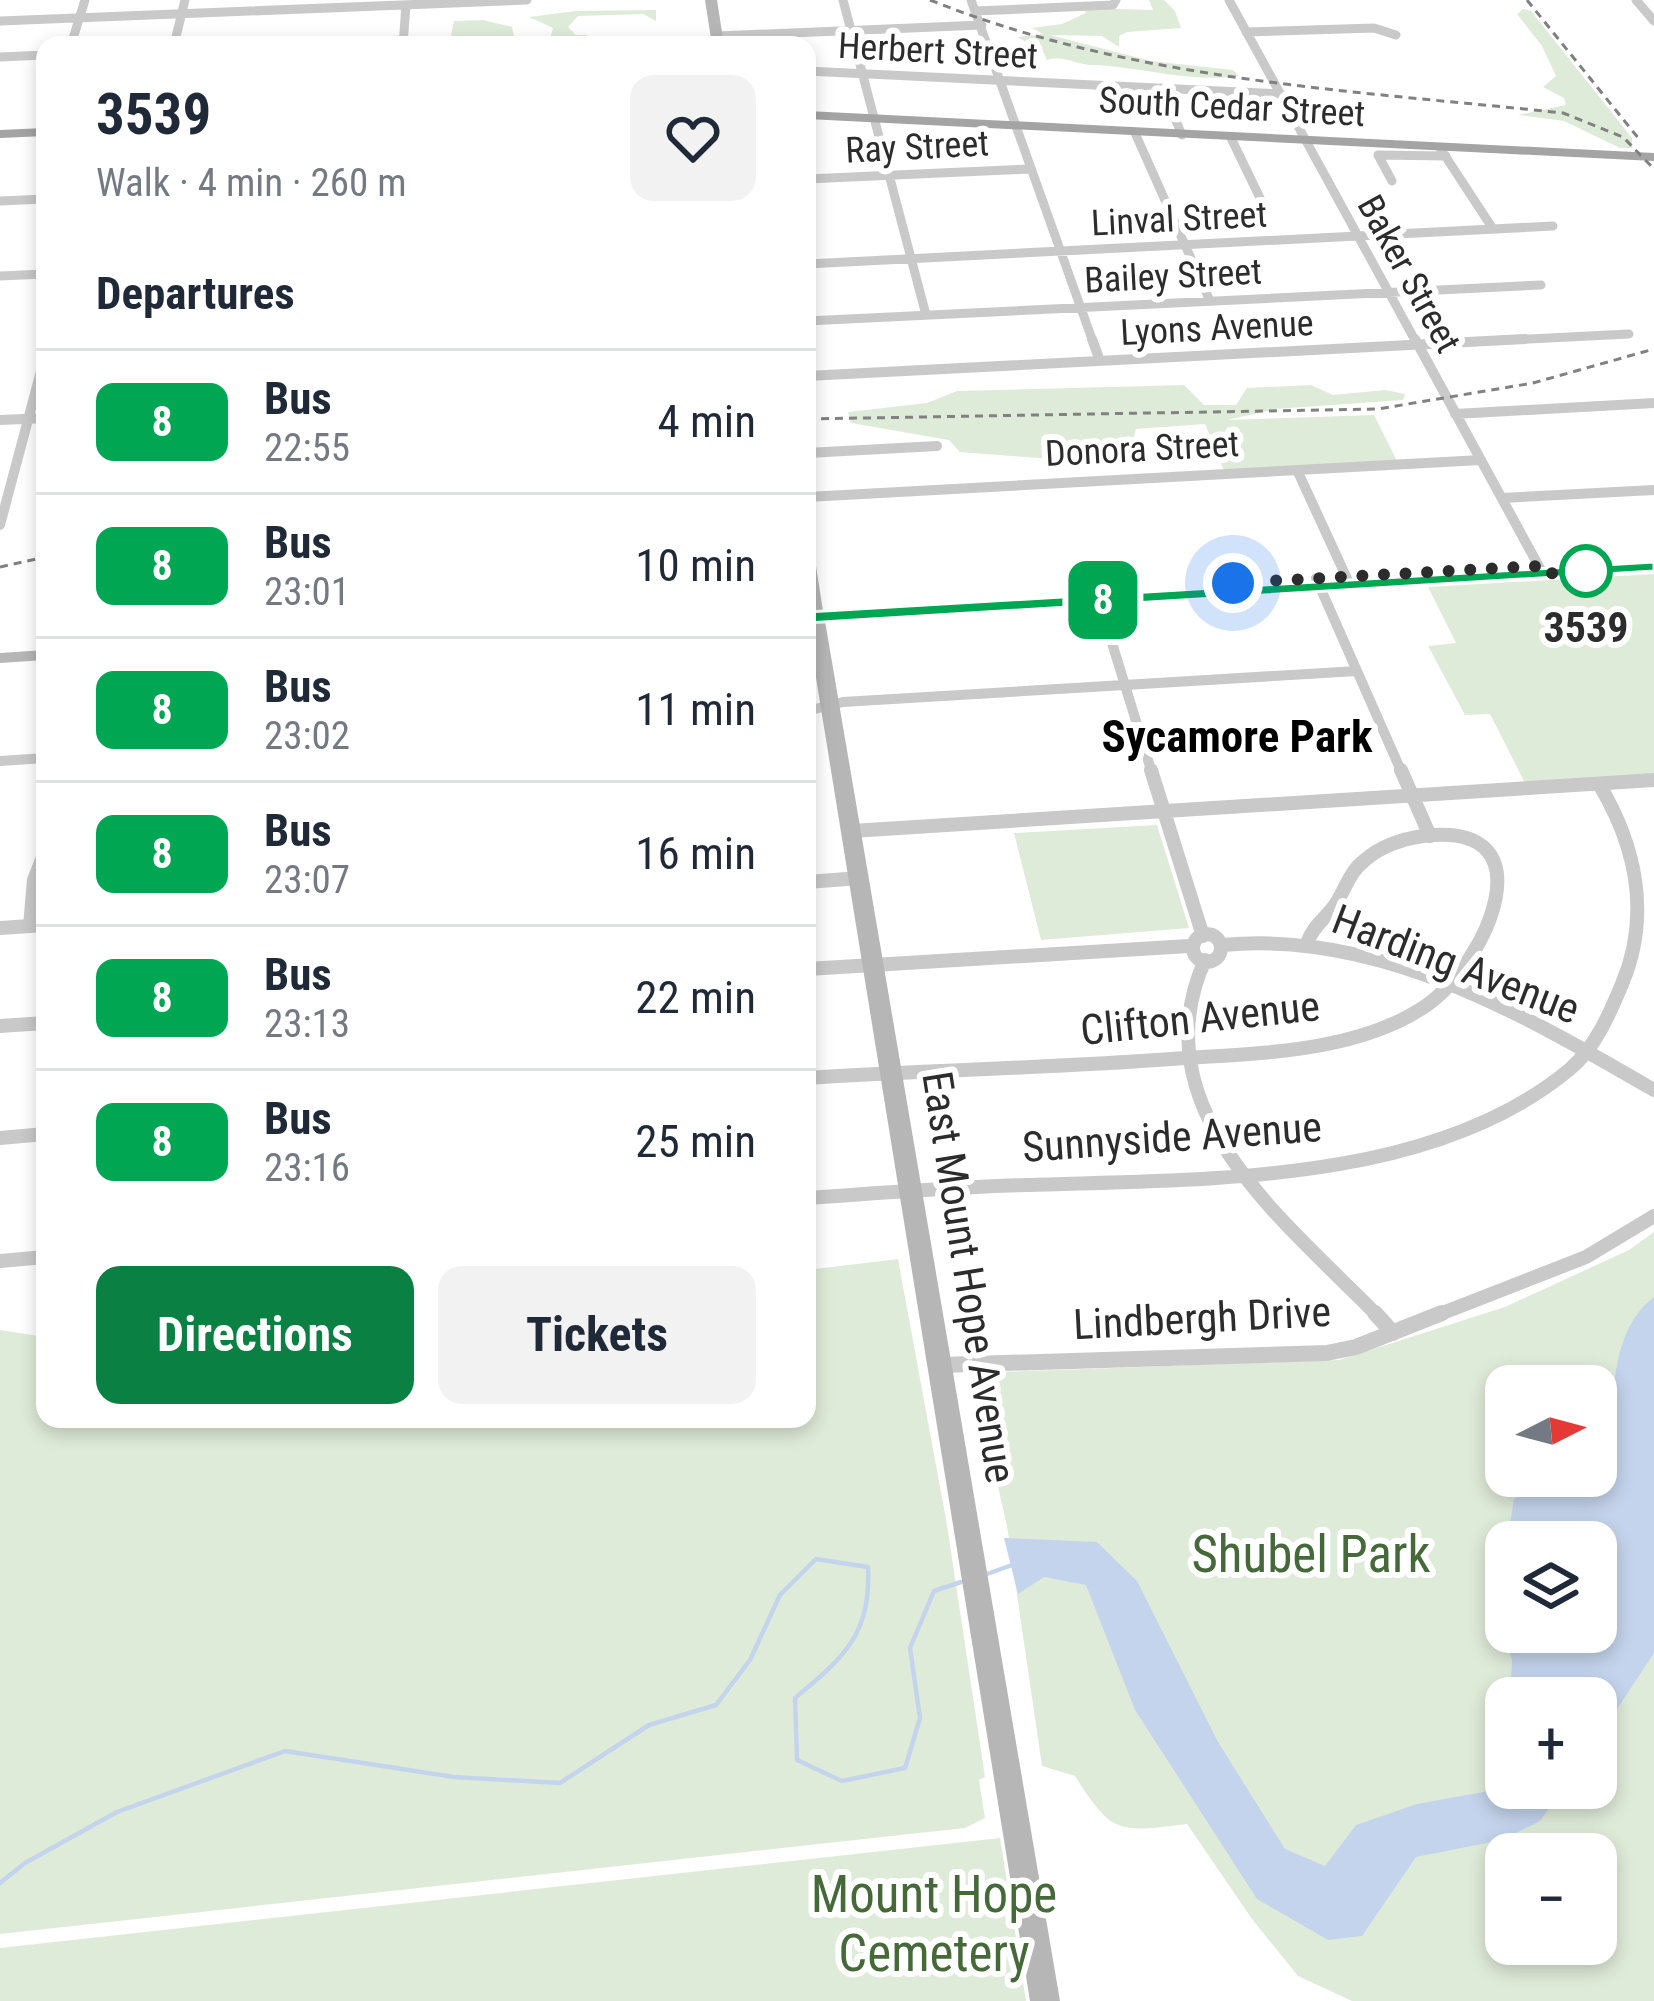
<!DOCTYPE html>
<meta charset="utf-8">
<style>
body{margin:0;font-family:"Roboto Condensed",sans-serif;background:#f2f2f3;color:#1f2937;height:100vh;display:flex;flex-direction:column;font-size:45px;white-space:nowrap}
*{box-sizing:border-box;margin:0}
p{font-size:39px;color:#747a83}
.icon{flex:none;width:66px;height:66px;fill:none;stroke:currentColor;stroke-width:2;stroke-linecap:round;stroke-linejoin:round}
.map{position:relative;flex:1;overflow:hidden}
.side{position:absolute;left:36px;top:36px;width:780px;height:1392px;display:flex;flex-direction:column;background:#fff;border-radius:24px;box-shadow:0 6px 18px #0003}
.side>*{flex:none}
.badge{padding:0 24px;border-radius:18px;font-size:42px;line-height:78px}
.needle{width:78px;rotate:84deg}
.fabs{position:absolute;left:1485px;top:1365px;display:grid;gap:24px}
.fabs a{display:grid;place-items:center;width:132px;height:132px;border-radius:24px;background:#fff;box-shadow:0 6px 18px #0003;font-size:60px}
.you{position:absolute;width:60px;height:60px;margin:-30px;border:9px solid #fff;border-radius:50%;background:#1a73e8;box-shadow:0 0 0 18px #1a73e833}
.map>.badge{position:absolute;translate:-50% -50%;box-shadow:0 0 0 6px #fff}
h2{padding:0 60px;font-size:45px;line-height:108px}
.round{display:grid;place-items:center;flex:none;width:126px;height:126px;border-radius:24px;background:#f2f2f3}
.overview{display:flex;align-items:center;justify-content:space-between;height:204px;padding:0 60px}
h1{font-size:57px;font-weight:700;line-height:90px}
.button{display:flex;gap:24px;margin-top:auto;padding:24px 60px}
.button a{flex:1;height:138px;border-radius:24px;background:#0b8043;color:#fff;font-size:48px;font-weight:700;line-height:138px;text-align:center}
.button a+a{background:#f2f2f3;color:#1f2937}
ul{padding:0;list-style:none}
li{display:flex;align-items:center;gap:36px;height:144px;padding:0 60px;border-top:3px solid #e0e1e3}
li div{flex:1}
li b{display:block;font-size:45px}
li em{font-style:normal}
li .badge{min-width:132px;font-weight:700;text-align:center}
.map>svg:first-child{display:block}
.green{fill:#dfebd9;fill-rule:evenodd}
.water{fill:#c4d4ec}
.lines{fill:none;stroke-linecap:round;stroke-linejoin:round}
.stream{stroke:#c4d4ec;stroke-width:4.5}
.street-far3{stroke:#c9c9c9;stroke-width:9}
.street-far2{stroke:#c9c9c9;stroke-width:10}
.street-far1{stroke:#c9c9c9;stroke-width:14}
.street{stroke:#c9c9c9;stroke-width:16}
.secondary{fill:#b6b6b6;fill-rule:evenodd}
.primary{fill:#a4a4a4;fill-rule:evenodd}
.rail{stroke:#818181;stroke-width:3;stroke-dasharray:8 6;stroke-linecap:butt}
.line{fill:#00a651;stroke:#fff;stroke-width:3}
.walk{stroke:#2c2c2c;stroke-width:12;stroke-dasharray:0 21.6}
.stop-dot{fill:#fff;stroke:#00a651;stroke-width:6}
.labels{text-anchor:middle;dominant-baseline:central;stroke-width:12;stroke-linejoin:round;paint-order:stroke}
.far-street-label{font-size:36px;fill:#2c2c2c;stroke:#fff}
.stop-label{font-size:42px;font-weight:bold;fill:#2c2c2c;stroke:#fff}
.street-label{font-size:42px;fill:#2c2c2c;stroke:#fff}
.neighbourhood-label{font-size:45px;font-weight:bold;fill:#000;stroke:#fff}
.near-park-label{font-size:51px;fill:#456939;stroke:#fff}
</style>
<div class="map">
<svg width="1654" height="2001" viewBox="0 0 1654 2001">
<rect width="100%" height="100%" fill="#fff"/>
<path class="green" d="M1149 0H1164L1175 11 1181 28 1127 32 1119 36V47L1102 36 1050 35 1151 61 1233 70 1239 76C1187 83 1144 67 1093 65 1075 65 1066 55 1047 60L1043 51 1017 37 1043 34 1032 28 1062 24 1086 13 1084 8 1153 10Z
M1523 9 1531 11 1632 138V148H1620L1564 121 1518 115 1566 105 1564 98 1543 87 1556 76 1542 46 1517 14Z
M656 10V21L643 14 578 16 568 27 576 35H587L590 45H449L454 21 483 20 512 27 515 40 550 39 553 28 529 17 576 11Z
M1184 385 1204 405H1236L1247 388 1311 385 1333 395 1385 390 1405 394 1403 400 1276 409 1227 420 1374 415 1397 461 1224 471 1205 424 1136 429 1130 451 1064 460 960 452 949 440 851 423 848 412 927 403 957 391Z
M1654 574V775L1525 783 1490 714 1465 715 1428 646 1456 643 1428 587Z
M1157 825 1189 928 1041 940 1014 833Z
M1654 1232V2001H1352L1298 1976 1252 1919 1187 1824C1119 1832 1113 1836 1075 1776L1042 1766 1007 1526 972 1373 1339 1360 1505 1307 1629 1250ZM1506 1386H1596V1476H1506ZM1506 1542H1596V1632H1506ZM1506 1698H1596V1788H1506ZM1506 1854H1596V1944H1506Z
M898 1259 947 1525 985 1777 979 1780 985 1818 965 1828 0 1934V1330L45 1337V1419H807V1270Z
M1000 1838 1026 2001H0V1948Z"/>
<path class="water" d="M1654 1297V1653L1596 1741V1698H1510L1512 1660 1496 1613 1506 1549V1632H1596V1542H1507L1514 1499 1573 1476H1596V1467L1612 1460C1613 1408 1607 1333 1654 1297Z
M1004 1538 1097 1542 1137 1581 1218 1742 1285 1849 1325 1866 1356 1825 1417 1804 1505 1788 1506 1777V1788H1563L1540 1821 1502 1840 1416 1857 1362 1936 1328 1940 1257 1899 1135 1710 1086 1585 1044 1577 1018 1594Z"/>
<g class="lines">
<path class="stream" d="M987 1574 1012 1565
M0 1883 25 1863 117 1812 285 1751 454 1777 560 1783 649 1725 716 1705 750 1660 780 1595 816 1559 868 1567C871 1635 844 1657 795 1698L797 1760 842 1781 905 1768 920 1718 910 1648 934 1591 961 1582"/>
<path class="street-far3" d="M843 0 926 315
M971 0 1093 342
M1229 0 1416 342
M1636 0 1654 21
M975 11 1113 5 1116 0
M0 21 527 0
M1246 32 1374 28 1396 35
M717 36 982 25
M71 45 85 0
M174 45 185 0
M287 45 403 40
M403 45 406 5
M0 57 45 55
M807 71 1281 94
M1162 88 1182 135
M1135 133 1210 301
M1231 138 1260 198
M1440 148 1493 229
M807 179 1030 169
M1392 181 1378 155 1446 156
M0 201 45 199
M807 264 1553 226
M0 276 45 274
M807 321 1541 285
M1467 342 1629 334"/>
<path class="street-far2" d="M1092 339 1100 361
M1415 339 1543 574
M807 376 1525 339
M1455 414 1654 403
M0 420 45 418
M807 453 937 446
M1297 470 1350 585
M807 497 1481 460
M1502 498 1654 490
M0 525 45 356
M1316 578 1402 773
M1096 591 1152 773
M807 711 843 702 1357 671
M0 761 45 758"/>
<path class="street-far1" d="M1151 770 1203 936
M1401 770 1430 836
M852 831 1654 780
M807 882 860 878
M30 926 34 880 45 852
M0 928 45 925
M1193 948a14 14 0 1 1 28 0a14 14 0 1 1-28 0Z
M1223 945C1379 930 1523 1014 1654 1090
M1205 960C1138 1109 1286 1222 1378 1316
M807 969 1189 946
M0 1026 45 1023
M807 1078C928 1070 1050 1068 1171 1059 1253 1053 1356 1054 1427 1005 1486 963 1552 820 1423 836 1403 839 1381 846 1365 860 1350 871 1345 890 1335 905 1326 918 1313 926 1308 941
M0 1138 45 1134
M807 1198C880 1193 953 1187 1026 1185 1199 1179 1430 1186 1570 1069 1595 1048 1610 1013 1622 984 1651 915 1636 846 1599 784
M0 1261 45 1257
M1435 1316 1586 1257 1654 1216"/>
<path class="street" d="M1375 1313 1393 1333
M941 1365 1327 1353 1356 1347 1442 1313"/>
<path class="secondary" d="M705 0H717L724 45H712Z
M807 561 816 566 823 611 1654 562V572L825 621 1060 2001H1030L807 622Z
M45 650V660L0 663V653Z"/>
<path class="primary" d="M807 111 1654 153V161L807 119Z
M45 128V136L0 138V130Z"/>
<path class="rail" d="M930 0C1132 81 1349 90 1563 113L1623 137 1654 169
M1527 0 1639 139
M807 419 1378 409 1533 383 1654 349
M0 567 45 557"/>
</g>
<path class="line" d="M1654 562V571L807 623 797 617 807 612Z"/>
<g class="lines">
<path class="walk" d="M1233 583 1538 566 1543 574 1586 571"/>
</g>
<circle class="stop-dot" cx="1586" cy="571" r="24"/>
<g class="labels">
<g class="far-street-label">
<text transform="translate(938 51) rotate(3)">Herbert Street</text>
<text transform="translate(1232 107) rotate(3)">South Cedar Street</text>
<text transform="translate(917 147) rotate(-3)">Ray Street</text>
<text transform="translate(1179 219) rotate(-3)">Linval Street</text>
<text transform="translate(1409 274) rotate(61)">Baker Street</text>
<text transform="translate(1173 276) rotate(-3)">Bailey Street</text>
<text transform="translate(1217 328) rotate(-3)">Lyons Avenue</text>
<text transform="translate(1142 449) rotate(-3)">Donora Street</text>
</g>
<g class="stop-label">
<text x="1586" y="627">3539</text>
</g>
<g class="street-label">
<text transform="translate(1456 964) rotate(21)">Harding Avenue</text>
<text transform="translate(1200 1018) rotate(-6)">Clifton Avenue</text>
<text transform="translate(1172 1137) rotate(-4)">Sunnyside Avenue</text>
<text transform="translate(969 1277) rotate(81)">East Mount Hope Avenue</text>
<text transform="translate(1202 1318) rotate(-3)">Lindbergh Drive</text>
</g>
<g class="neighbourhood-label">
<text x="1237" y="736">Sycamore Park</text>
</g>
<g class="near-park-label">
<text x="1311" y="1554">Shubel Park</text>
<text x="934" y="1894">Mount Hope<tspan x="934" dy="59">Cemetery</tspan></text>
</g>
</g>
</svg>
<div class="fabs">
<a><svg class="needle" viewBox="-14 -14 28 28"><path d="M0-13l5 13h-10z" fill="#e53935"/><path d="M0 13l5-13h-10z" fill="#747a83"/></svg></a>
<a><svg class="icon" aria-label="layers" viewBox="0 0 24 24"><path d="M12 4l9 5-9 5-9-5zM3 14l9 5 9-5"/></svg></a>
<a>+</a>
<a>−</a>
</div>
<div class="you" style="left:1233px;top:583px"></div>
<b class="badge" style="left:1103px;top:600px;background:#00a651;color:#fff">8</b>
<section class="side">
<div class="overview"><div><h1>3539</h1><p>Walk · 4 min · 260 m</p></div><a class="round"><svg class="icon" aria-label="heart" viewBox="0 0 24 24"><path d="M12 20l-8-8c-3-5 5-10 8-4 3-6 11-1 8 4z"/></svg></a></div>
<h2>Departures</h2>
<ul>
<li><span class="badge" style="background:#00a651;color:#fff">8</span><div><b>Bus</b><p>22:55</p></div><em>4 min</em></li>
<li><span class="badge" style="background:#00a651;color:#fff">8</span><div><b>Bus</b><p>23:01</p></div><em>10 min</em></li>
<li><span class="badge" style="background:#00a651;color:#fff">8</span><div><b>Bus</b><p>23:02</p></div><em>11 min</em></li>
<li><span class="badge" style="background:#00a651;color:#fff">8</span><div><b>Bus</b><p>23:07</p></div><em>16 min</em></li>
<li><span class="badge" style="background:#00a651;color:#fff">8</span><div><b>Bus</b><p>23:13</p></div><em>22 min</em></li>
<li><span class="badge" style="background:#00a651;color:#fff">8</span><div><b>Bus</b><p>23:16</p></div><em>25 min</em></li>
</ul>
<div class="button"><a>Directions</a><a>Tickets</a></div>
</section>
</div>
